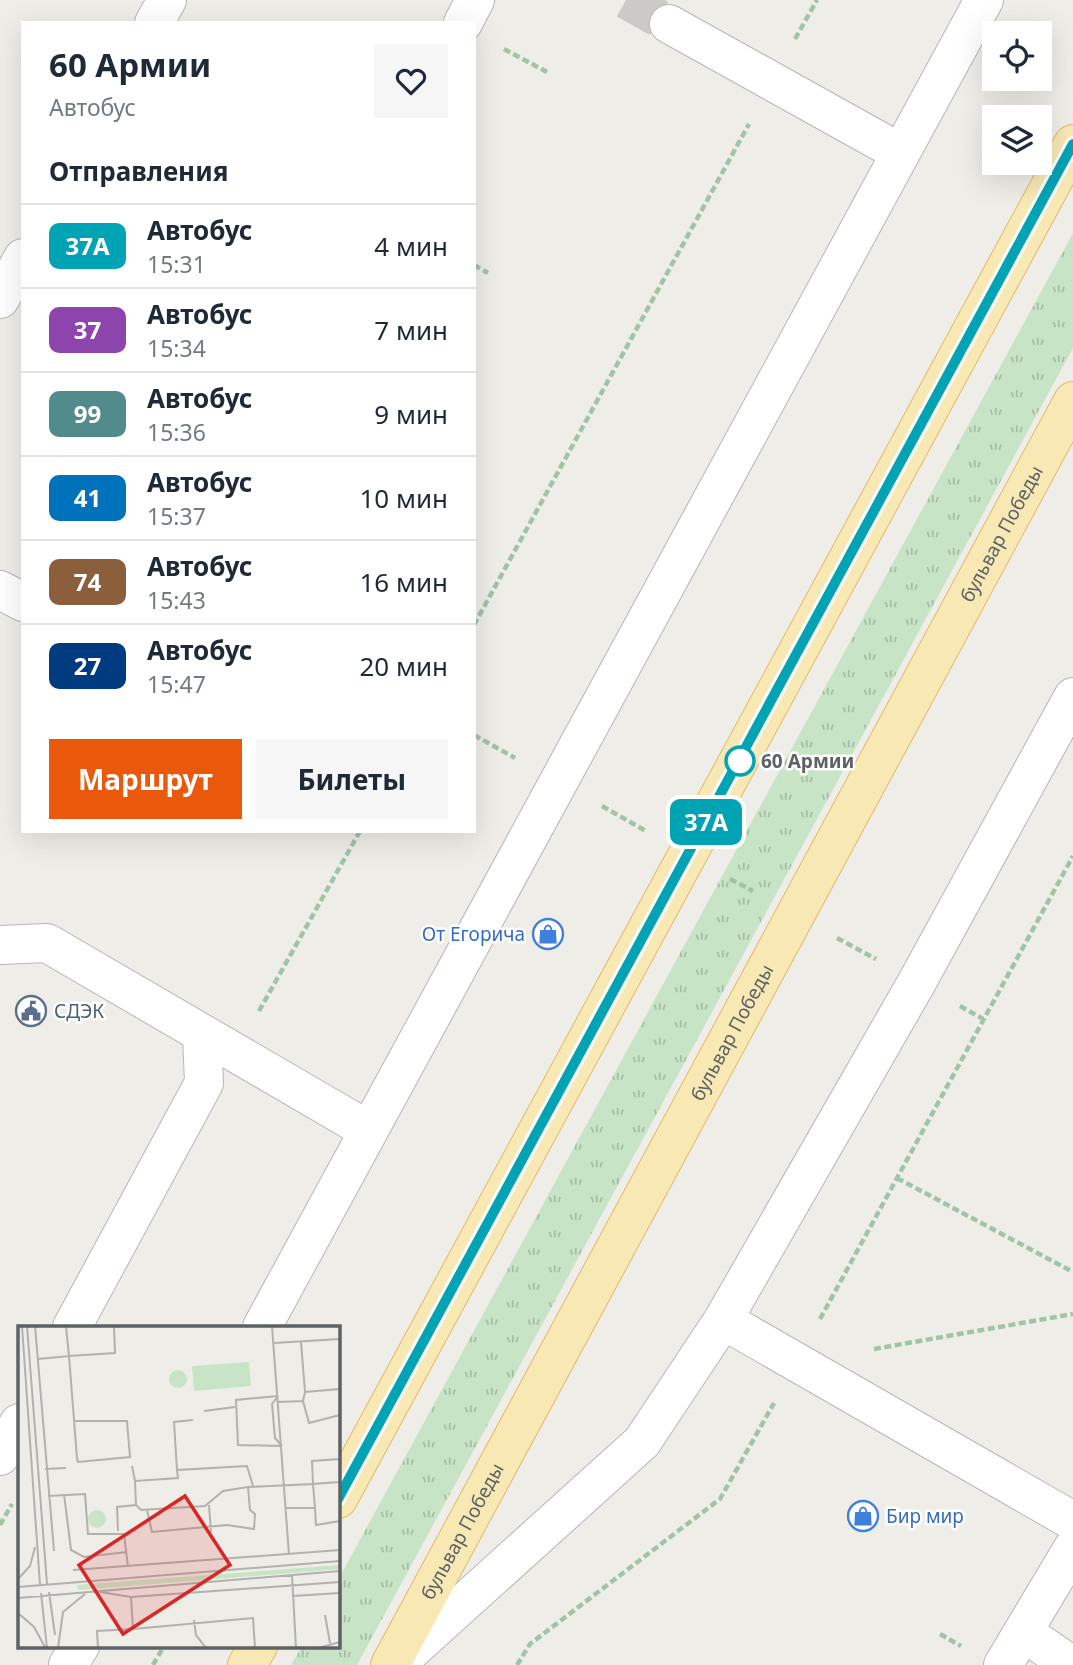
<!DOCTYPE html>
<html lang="ru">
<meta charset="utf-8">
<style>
body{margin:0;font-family:"Noto Sans",sans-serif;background:#f6f6f7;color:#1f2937;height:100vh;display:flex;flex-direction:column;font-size:26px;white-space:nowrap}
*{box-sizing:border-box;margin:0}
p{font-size:23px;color:#747a83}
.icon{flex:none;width:38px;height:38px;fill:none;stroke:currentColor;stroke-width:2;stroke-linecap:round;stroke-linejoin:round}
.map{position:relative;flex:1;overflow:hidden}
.sheet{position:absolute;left:21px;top:21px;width:455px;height:812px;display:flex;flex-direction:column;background:#fff;border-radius:0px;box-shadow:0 7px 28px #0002}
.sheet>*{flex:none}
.badge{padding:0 14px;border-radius:10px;font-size:24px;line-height:46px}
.controls{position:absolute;left:982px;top:21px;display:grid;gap:14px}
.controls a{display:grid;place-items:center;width:70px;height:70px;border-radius:0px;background:#fff;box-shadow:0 7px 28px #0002;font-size:35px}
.map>.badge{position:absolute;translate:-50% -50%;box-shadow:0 0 0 4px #fff}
h2{padding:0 28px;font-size:26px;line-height:63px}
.round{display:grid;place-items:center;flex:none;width:74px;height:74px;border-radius:0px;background:#f6f6f7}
.summary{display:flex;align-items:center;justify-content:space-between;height:119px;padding:0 28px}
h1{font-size:33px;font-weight:700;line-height:52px}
.button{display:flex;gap:14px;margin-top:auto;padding:14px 28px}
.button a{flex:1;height:80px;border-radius:0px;background:#ea580c;color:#fff;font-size:28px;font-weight:700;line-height:80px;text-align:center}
.button a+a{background:#f6f6f7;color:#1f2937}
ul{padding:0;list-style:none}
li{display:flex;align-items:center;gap:21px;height:84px;padding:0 28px;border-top:2px solid #e0e1e3}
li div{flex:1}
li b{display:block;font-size:26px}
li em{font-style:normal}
li .badge{min-width:77px;font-weight:700;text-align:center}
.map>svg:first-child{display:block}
.grass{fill:url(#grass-tufts)}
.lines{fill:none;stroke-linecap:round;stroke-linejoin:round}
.minor-tunnel{stroke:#cbcac6;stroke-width:38;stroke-dasharray:38 19;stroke-linecap:butt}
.minor-casing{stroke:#b4b7ba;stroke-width:40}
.major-casing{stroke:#e3ba6b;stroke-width:40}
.path{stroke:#a0c4a8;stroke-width:4.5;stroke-dasharray:7 3.5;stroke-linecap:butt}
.minor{stroke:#fff;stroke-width:38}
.major{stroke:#f7e8b4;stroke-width:38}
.line-casing{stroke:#fff;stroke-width:16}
.line{stroke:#00a3b4;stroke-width:10}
.stop-dot{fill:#fff;stroke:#00a3b4;stroke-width:3.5}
.labels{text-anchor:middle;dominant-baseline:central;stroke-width:5;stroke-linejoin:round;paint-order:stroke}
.street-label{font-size:19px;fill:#5e6265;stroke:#fff}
.stop-label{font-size:19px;font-weight:bold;fill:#5e6265;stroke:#fff;text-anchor:start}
.shop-label{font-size:19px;fill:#366cbe;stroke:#fff;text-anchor:end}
.service-label{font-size:19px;fill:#4e5e75;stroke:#fff;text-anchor:start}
.inset-road{fill:none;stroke:#b1b1af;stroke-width:2}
.view{fill:#d62828;fill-opacity:0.15;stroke:#d62828;stroke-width:3.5}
.inset-edge{fill:none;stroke:#5e6265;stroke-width:3.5}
</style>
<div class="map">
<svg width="1073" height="1665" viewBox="0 0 1073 1665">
<defs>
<pattern id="grass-tufts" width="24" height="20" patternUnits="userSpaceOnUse" patternTransform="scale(1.75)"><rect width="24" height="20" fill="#c8e4c6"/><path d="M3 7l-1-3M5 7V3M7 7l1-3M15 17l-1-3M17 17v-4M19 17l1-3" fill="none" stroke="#a6bca4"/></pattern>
</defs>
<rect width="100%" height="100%" fill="#efede7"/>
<path class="grass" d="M1073 233V348L357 1665H291L302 1646H338V1580Z"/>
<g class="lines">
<path class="minor-tunnel" d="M626 0 669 24"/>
<g class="minor-casing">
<path id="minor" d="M154 23 167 0
M463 23 475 0
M669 24 899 152
M0 299 23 258
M0 590 23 602
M0 945 47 943 368 1130
M723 1320 1073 1521
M72 1327 204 1083 202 1035
M262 1327 984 0
M0 1456 19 1423
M1023 1632 1071 1665
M68 1665 80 1646
M395 1665 642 1442 723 1320 917 982 1073 697
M1003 1665 1073 1548"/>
</g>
<g class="major-casing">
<g id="major">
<path d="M338 1499 1073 144"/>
<path d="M247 1665 258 1646"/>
<path id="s1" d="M390 1665 1073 401"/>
</g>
</g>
<path class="path" d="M795 39 817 0
M504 49 547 72
M474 265 488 273
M474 625 749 124
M474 735 515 758
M602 806 646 831
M730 879 753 891
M837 938 876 959
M960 1006 983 1019
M259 1011 360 831
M897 1178 1073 1272
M820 1319 1073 856
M874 1349 1073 1314
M0 1525 12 1504
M940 1634 961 1646
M153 1665 164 1646
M517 1665 530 1644 720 1499 774 1403"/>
<use href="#minor" class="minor"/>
<use href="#major" class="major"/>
</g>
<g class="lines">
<g class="line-casing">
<path id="line" d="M338 1499 1073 144"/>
</g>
<use href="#line" class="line"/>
</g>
<defs>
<g id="shop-ring" transform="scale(1.575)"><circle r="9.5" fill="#fff" stroke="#3f7fe0" stroke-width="1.5"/><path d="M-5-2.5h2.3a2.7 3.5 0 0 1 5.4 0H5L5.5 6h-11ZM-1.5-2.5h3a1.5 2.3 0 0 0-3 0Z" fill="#3f7fe0"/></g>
<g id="civic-ring" transform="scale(1.575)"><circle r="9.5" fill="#fff" stroke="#5c6f8a" stroke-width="1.5"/><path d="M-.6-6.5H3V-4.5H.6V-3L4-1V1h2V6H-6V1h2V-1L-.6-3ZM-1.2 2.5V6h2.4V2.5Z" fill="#5c6f8a"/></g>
</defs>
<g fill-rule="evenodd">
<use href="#shop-ring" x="548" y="934"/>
<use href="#civic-ring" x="31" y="1011"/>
<use href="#shop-ring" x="863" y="1516"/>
</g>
<circle class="stop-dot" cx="740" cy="761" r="14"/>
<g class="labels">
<g class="street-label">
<text stroke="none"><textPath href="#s1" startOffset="1286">бульвар Победы</textPath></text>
<text stroke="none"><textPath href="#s1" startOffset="719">бульвар Победы</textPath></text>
<text stroke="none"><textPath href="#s1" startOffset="152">бульвар Победы</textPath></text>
</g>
<g class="stop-label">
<text x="761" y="761">60 Армии</text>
</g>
<g class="shop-label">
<text x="525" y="934">От Егорича</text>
<text x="886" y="1516" text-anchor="start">Бир мир</text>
</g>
<g class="service-label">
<text x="54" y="1011">СДЭК</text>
</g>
</g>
<g transform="translate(18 1326)">
<rect width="322" height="322" fill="#efede7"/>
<path d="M70 193a9 9 0 1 1 18 0a9 9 0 1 1-18 0ZM322 239V243L60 264 59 259Z" fill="#c8e4c6"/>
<path d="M231 36 233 60 176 65 174 40ZM151 53a9 9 0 1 1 18 0a9 9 0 1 1-18 0Z" fill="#c8e4c6"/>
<path class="inset-road" d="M4 0 22 259M9 0 29 258M17 0 36 225M48 0 51 30 97 27 96 0M254 0 271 229M283 16 287 66M256 17 322 13M20 33 51 30 59 132 60 136 112 131 109 95H56M322 63 287 66 285 75 291 97 322 89M260 70 218 74 220 119 264 120M260 70 254 78 257 112 264 120M260 76 285 75M186 85 217 81M114 140 117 155 160 152 159 144 229 140 235 160M27 143 48 142M159 144 156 96 175 94M117 155 118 179 123 184 187 180 205 165 230 161M46 168 53 224 66 231 109 226M30 170 67 168 70 208H106L110 241M191 179 193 206M268 182H297L298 199 322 195M297 182 295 158 322 156M129 184 134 206 209 199 236 203 237 188 232 184 230 161 295 158 294 135 322 133M100 205 99 181 118 179M55 244 322 224M274 249 278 322M0 253 12 240 17 221M0 261 322 235M31 266 37 309M82 266 113 271 322 256M23 267 29 322M275 270 322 267M0 272 322 245M0 287 16 301 27 321M307 289 312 317M176 294 178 309 188 322M115 303 235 292 237 322M40 322 45 286 67 268M80 322 79 305 115 303 113 271M300 322 322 316"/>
<path class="view" d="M167 170 212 239 105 308 61 239Z"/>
<rect width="322" height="322" class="inset-edge"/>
</g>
</svg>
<div class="controls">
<a><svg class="icon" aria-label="locate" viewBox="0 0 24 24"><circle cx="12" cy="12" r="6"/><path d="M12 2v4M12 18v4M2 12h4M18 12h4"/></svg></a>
<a><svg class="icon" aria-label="layers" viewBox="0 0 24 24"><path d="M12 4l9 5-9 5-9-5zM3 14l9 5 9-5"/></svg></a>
</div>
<b class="badge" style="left:706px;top:822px;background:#00a3b4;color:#fff">37А</b>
<section class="sheet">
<div class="summary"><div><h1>60 Армии</h1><p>Автобус</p></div><a class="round"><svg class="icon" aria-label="heart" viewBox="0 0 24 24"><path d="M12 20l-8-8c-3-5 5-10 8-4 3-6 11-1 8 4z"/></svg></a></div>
<h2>Отправления</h2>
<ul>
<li><span class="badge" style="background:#00a3b4;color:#fff">37А</span><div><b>Автобус</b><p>15:31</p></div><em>4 мин</em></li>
<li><span class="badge" style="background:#8e44ad;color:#fff">37</span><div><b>Автобус</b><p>15:34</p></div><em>7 мин</em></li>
<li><span class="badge" style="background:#528b8b;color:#fff">99</span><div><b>Автобус</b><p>15:36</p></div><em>9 мин</em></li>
<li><span class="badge" style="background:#0072bc;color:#fff">41</span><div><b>Автобус</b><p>15:37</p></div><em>10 мин</em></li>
<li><span class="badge" style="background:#8b5e3c;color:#fff">74</span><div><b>Автобус</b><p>15:43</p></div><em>16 мин</em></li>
<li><span class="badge" style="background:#003b80;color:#fff">27</span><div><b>Автобус</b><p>15:47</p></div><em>20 мин</em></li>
</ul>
<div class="button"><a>Маршрут</a><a>Билеты</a></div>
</section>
</div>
